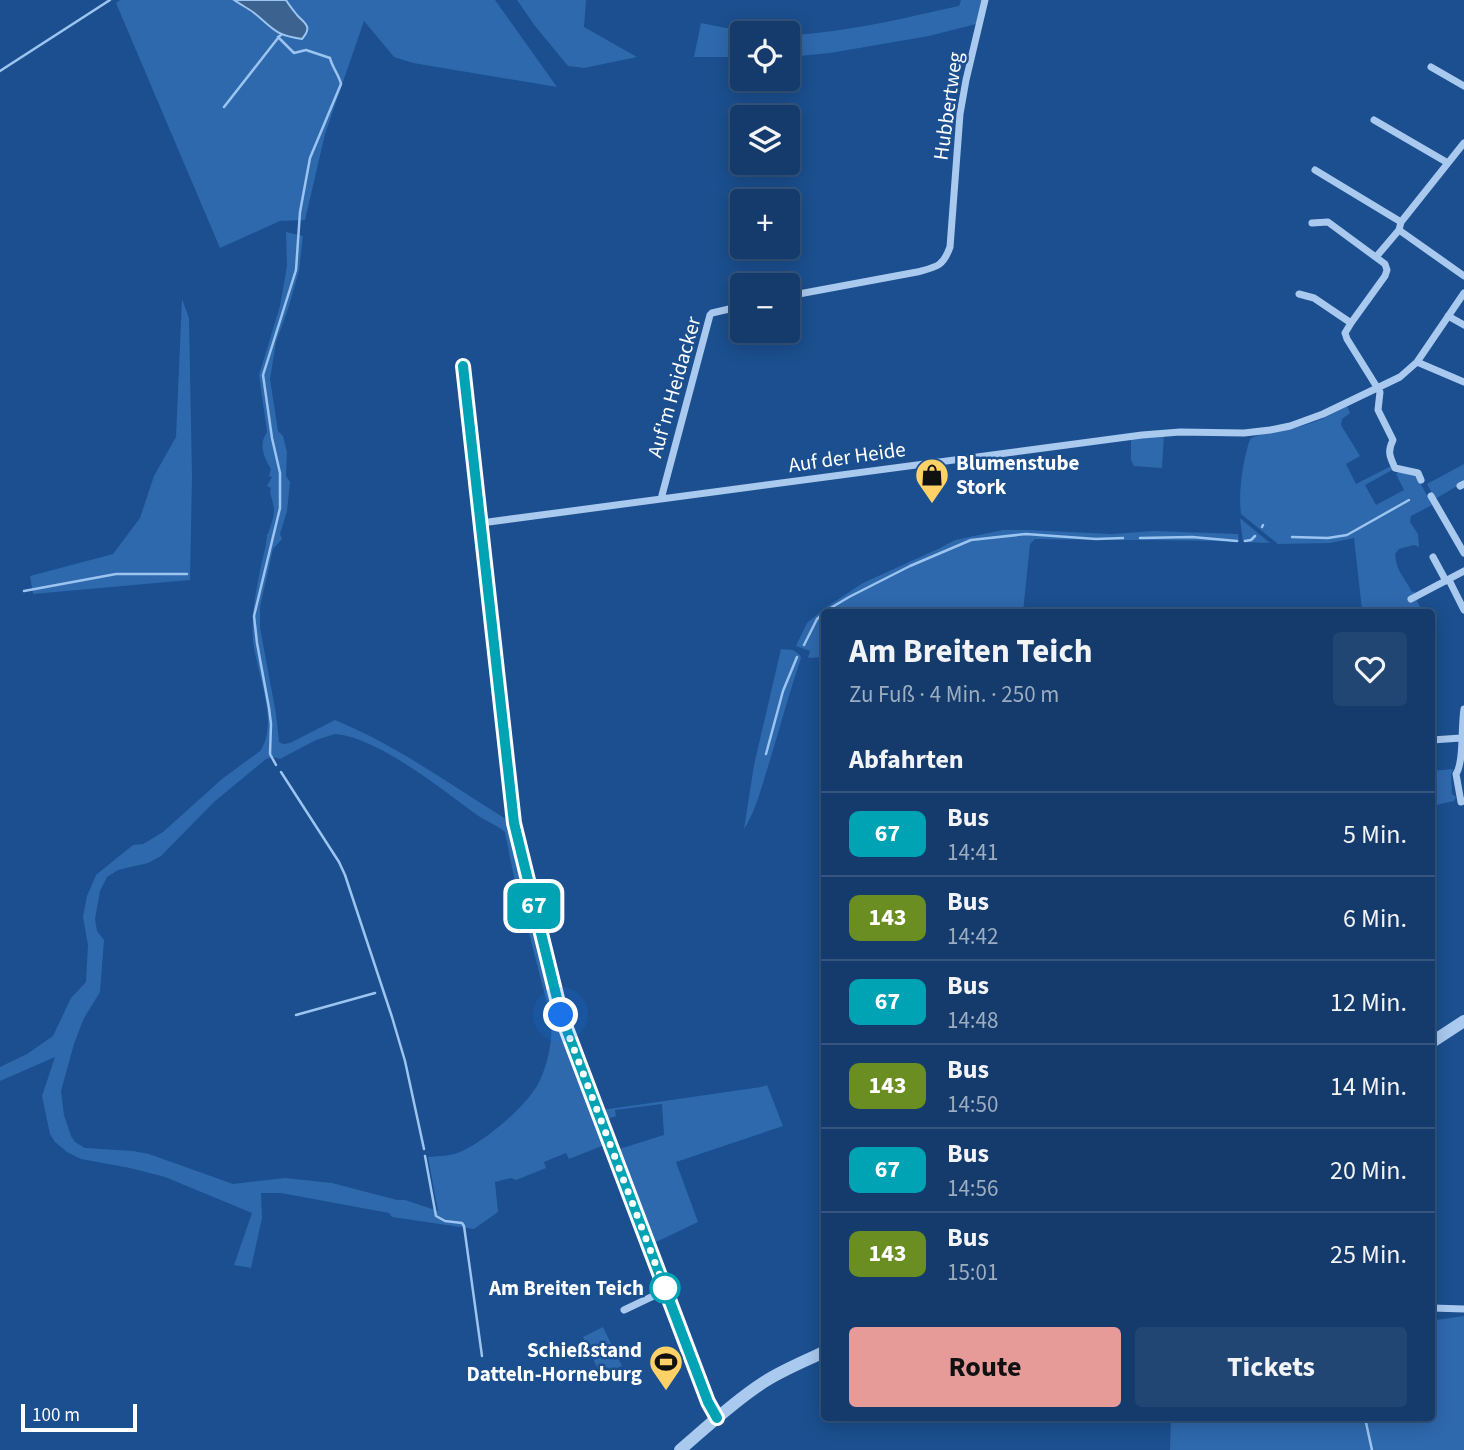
<!DOCTYPE html>
<html lang="de">
<meta charset="utf-8">
<style>
body{margin:0;font-family:"Source Sans 3",sans-serif;background:#214673;color:#f1f3f6;height:100vh;display:flex;flex-direction:column;font-size:26px;white-space:nowrap}
*{box-sizing:border-box;margin:0}
p{font-size:23px;color:#9dadc1}
.icon{flex:none;width:38px;height:38px;fill:none;stroke:currentColor;stroke-width:2;stroke-linecap:round;stroke-linejoin:round}
.map{position:relative;flex:1;overflow:hidden}
.side{position:absolute;left:821px;top:609px;width:614px;height:812px;display:flex;flex-direction:column;background:#143b6b;border-radius:7px;box-shadow:0 4px 18px #0003,0 0 0 2px #33557e}
.side>*{flex:none}
.badge{padding:0 14px;border-radius:10px;font-size:24px;line-height:46px}
.fabs{position:absolute;left:730px;top:21px;display:grid;gap:14px}
.fabs a{display:grid;place-items:center;width:70px;height:70px;border-radius:7px;background:#143b6b;box-shadow:0 4px 18px #0003,0 0 0 2px #33557e;font-size:35px}
.scale{position:absolute;left:21px;bottom:18px;width:116px;box-sizing:border-box;padding-left:7px;border:4px solid #fff;border-top:0;font-size:19px;line-height:24px;white-space:nowrap;color:#fff;-webkit-text-stroke:5px #1b4f8f;paint-order:stroke}
.you{position:absolute;width:35px;height:35px;margin:-18px;border:5px solid #fff;border-radius:50%;background:#1a73e8;box-shadow:0 0 0 10px #1a73e833}
.map>.badge{position:absolute;translate:-50% -50%;box-shadow:0 0 0 4px #fff}
h2{padding:0 28px;font-size:26px;line-height:63px}
.round{display:grid;place-items:center;flex:none;width:74px;height:74px;border-radius:7px;background:#214673}
.overview{display:flex;align-items:center;justify-content:space-between;height:119px;padding:0 28px}
h1{font-size:33px;font-weight:700;line-height:52px}
.primary-button{display:flex;gap:14px;margin-top:auto;padding:14px 28px}
.primary-button a{flex:1;height:80px;border-radius:7px;background:#e69b98;color:#111;font-size:28px;font-weight:700;line-height:80px;text-align:center}
.primary-button a+a{background:#214673;color:#f1f3f6}
ul{padding:0;list-style:none}
li{display:flex;align-items:center;gap:21px;height:84px;padding:0 28px;border-top:2px solid #33557e}
li div{flex:1}
li b{display:block;font-size:26px}
li em{font-style:normal}
li .badge{min-width:77px;font-weight:700;text-align:center}
.map>svg:first-child{display:block}
.green{fill:#2e69ad;fill-rule:evenodd}
.water{fill:#3c6290;stroke:#9cc4f0;stroke-width:2}
.lines{fill:none;stroke-linecap:round;stroke-linejoin:round}
.stream{stroke:#9cc4f0;stroke-width:2.5}
.minor{stroke:#a9c9ee;stroke-width:7}
.tertiary{stroke:#a9c9ee;stroke-width:12}
.line-casing{stroke:#fff;stroke-width:16}
.line{stroke:#00a3b4;stroke-width:10}
.walk{stroke:#fff;stroke-width:7;stroke-dasharray:0 12.6}
.stop-dot{fill:#fff;stroke:#00a3b4;stroke-width:3.5}
.labels{text-anchor:middle;dominant-baseline:central;stroke-width:5;stroke-linejoin:round;paint-order:stroke}
.street-label{font-size:21px;fill:#fff;stroke:#1b4f8f}
.poi-label{font-size:21px;font-weight:bold;fill:#fff;stroke:#1b4f8f;text-anchor:start}
.stop-label{font-size:21px;font-weight:bold;fill:#fff;stroke:#1b4f8f;text-anchor:end}
</style>
<div class="map">
<svg width="1464" height="1450" viewBox="0 0 1464 1450">
<rect width="100%" height="100%" fill="#1b4f8f"/>
<path class="green" d="M120 0H495L557 87 413 63 394 57 364 21 325 134 305 220 280 221 220 248 116 3Z
M517 0H586L584 27 637 57 584 68 568 66 535 26Z
M961 0H983L976 24 929 36 830 53 788 57V35C845 33 903 18 959 6Z
M701 23 751 33H742V57H694Z
M286 232 303 236 299 271 288 309 276 342 270 379 278 431 283 436 287 452 286 476 290 482 287 511 280 534 282 539 273 549 260 607V628L276 714 279 742 283 744 290 743 335 720C398 746 454 787 512 823L559 1015 606 1139 602 1146 569 1159 566 1153 544 1162 546 1168 516 1180 511 1178 495 1182 498 1212 474 1229 392 1217 389 1213 281 1193H261L262 1218 251 1268 234 1265 252 1213 165 1177 130 1168 81 1159 67 1152 55 1142 50 1134 42 1096 55 1057 0 1081V1067L27 1054 53 1036 71 998 86 982 88 945 83 917 87 896 96 875 133 845 143 844 163 832 222 779 260 751C280 723 256 672 253 640 251 614 256 591 261 566 263 556 267 544 267 534H268C271 525 276 513 273 504 272 496 269 496 271 488L267 486 272 477 269 476 271 469C264 457 258 445 267 432L259 375 280 306 287 266ZM335 734C377 737 443 790 477 815 486 821 497 825 505 832L520 907 529 933 547 1003C557 1025 549 1065 537 1086 523 1109 485 1141 460 1152 451 1156 439 1156 428 1157L438 1211 405 1200H397L332 1183 285 1178 233 1184 149 1154 133 1151 85 1148 75 1142 71 1136 64 1115 61 1091 74 1044 84 1018 100 992 104 940 97 931 95 919 100 891 107 877 118 870 148 863 161 856 214 802 266 759 273 757 280 759 316 740Z
M182 299 189 318 192 477 190 580 33 594 30 576 113 554 140 518 154 476 176 437Z
M1347 406 1350 413 1342 419 1341 425 1360 456 1346 464 1356 484 1391 466 1394 469 1365 485 1376 505 1404 490 1396 474 1400 471 1416 475 1432 505 1411 516 1410 522 1418 534 1419 547 1414 545 1399 549 1395 554C1397 573 1404 576 1412 592L1414 591 1419 599 1417 601 1423 612H1389L1377 610H1362L1354 538 1330 543 1278 544 1241 514C1238 492 1243 460 1250 439 1262 431 1280 432 1294 428 1312 424 1330 416 1347 406Z
M1164 435 1162 468 1134 466 1131 460V439Z
M1464 464V482L1435 499 1427 484Z
M1240 519H1241L1270 543 1243 542Z
M1003 530H1029L1112 534 1154 531 1238 534 1239 542C1171 539 1103 541 1035 539L1030 544 1023 612H824V657L808 658 810 651 796 646 807 623 825 608 863 583 940 548 955 540Z
M781 649 793 650 800 655 801 658C788 696 778 735 766 773 760 792 755 812 744 829L754 765Z
M1453 769 1451 775 1452 794 1456 797 1454 801 1432 806V771Z
M767 1085 783 1126 676 1162 698 1222 652 1244 616 1150 664 1135 662 1104 615 1110 616 1116 605 1120 602 1110 761 1087Z
M1464 1316V1450H1170L1171 1418H1432V1318L1436 1320Z
M603 1327 622 1366 601 1376 583 1337Z"/>
<path class="water" d="M234 0H286C289 5 293 10 297 15 305 24 313 26 302 39 274 35 274 29 253 12 247 8 240 4 234 0Z"/>
<g class="lines">
<path class="stream" d="M0 71 110 0
M224 107 278 38
M1262 527 1263 525
M1292 537 1328 538 1347 535 1409 500
M1140 538 1192 537 1237 541
M1245 541 1251 540 1255 536
M24 591 116 574H187
M824 612 849 597 910 566 971 540 1026 534 1096 539 1123 538
M804 645 817 619 824 613
M766 754 783 691 797 657
M276 765 270 754 271 724 269 708 257 643 254 616 280 508V473L272 438 263 375 296 270 300 212 310 158 341 84C339 75 332 67 330 58L306 50 294 53 278 37 281 35
M281 772 339 862 345 875 392 1017 405 1061 424 1149
M296 1015 375 993
M425 1156 436 1216 445 1221 462 1223 464 1226 482 1356
M1365 1418 1372 1450"/>
<path class="minor" d="M1431 67 1464 86
M1374 120 1448 163
M1315 170 1401 222
M1312 223 1328 222 1385 264 1387 270 1385 276 1351 323 1345 333 1347 339 1380 392 1378 410 1393 440C1387 452 1390 457 1395 468L1418 473 1421 480
M1399 230 1464 276
M1376 257 1399 230 1401 222 1464 143
M1299 294 1314 298 1351 323
M788 296 917 272C936 267 943 267 950 247L960 114 966 80 985 0
M1448 316 1464 325
M1417 362 1464 382
M463 367 514 823 561 1015 708 1402 717 1418
M1460 486 1464 484
M1431 496 1464 553
M661 499 710 315 712 313 742 306
M481 523 1142 435 1180 432 1244 433 1270 430 1290 426 1323 414 1400 377 1417 362 1464 293
M1433 557 1446 581
M1449 580 1464 610
M1411 599 1464 571
M1464 709C1461 726 1464 762 1456 774L1461 802 1464 801
M1432 740 1461 738
M1432 1308 1464 1309
M624 1310 666 1290"/>
<path class="tertiary" d="M1432 1042 1464 1021
M680 1450C707 1427 732 1403 761 1384 780 1371 803 1362 824 1352"/>
</g>
<g class="lines">
<g class="line-casing">
<path id="line" d="M463 366 514 823 561 1015 708 1402 717 1418"/>
</g>
<use href="#line" class="line"/>
<path class="walk" d="M561 1015 665 1289V1288"/>
</g>
<defs>
<g id="shop-pin" transform="scale(1.75)"><path d="M0 17L-7.5 6A9.5 9.5 0 1 1 7.5 6Z" fill="#ffd166" stroke="#1b4f8f"/><path d="M-5-2.5h2.3a2.7 3.5 0 0 1 5.4 0H5L5.5 6h-11ZM-1.5-2.5h3a1.5 2.3 0 0 0-3 0Z" fill="#111"/></g>
<g id="stadium-pin" transform="scale(1.75)"><path d="M0 17L-7.5 6A9.5 9.5 0 1 1 7.5 6Z" fill="#ffd166" stroke="#1b4f8f"/><path d="M0-5a6.5 5 0 1 0 0 10a6.5 5 0 1 0 0-10ZM-3.5-1.8h7v3.6h-7Z" fill="#111"/></g>
</defs>
<g fill-rule="evenodd">
<use href="#shop-pin" x="932" y="475"/>
<use href="#stadium-pin" x="666" y="1362"/>
</g>
<circle class="stop-dot" cx="665" cy="1288" r="14"/>
<g class="labels">
<g class="street-label">
<text transform="translate(948 106) rotate(-82)">Hubbertweg</text>
<text transform="translate(674 387) rotate(-74)">Auf'm Heidacker</text>
<text transform="translate(847 457) rotate(-8)">Auf der Heide</text>
</g>
<g class="poi-label">
<text x="956" y="463">Blumenstube<tspan x="956" dy="24">Stork</tspan></text>
<text x="642" y="1350" text-anchor="end">Schießstand<tspan x="642" dy="24">Datteln-Horneburg</tspan></text>
</g>
<g class="stop-label">
<text x="644" y="1288">Am Breiten Teich</text>
</g>
</g>
</svg>
<div class="fabs">
<a><svg class="icon" aria-label="locate" viewBox="0 0 24 24"><circle cx="12" cy="12" r="6"/><path d="M12 2v4M12 18v4M2 12h4M18 12h4"/></svg></a>
<a><svg class="icon" aria-label="layers" viewBox="0 0 24 24"><path d="M12 4l9 5-9 5-9-5zM3 14l9 5 9-5"/></svg></a>
<a>+</a>
<a>−</a>
</div>
<div class="scale">100 m</div>
<div class="you" style="left:561px;top:1015px"></div>
<b class="badge" style="left:534px;top:906px;background:#00a3b4;color:#fff">67</b>
<section class="side">
<div class="overview"><div><h1>Am Breiten Teich</h1><p>Zu Fuß · 4 Min. · 250 m</p></div><a class="round"><svg class="icon" aria-label="heart" viewBox="0 0 24 24"><path d="M12 20l-8-8c-3-5 5-10 8-4 3-6 11-1 8 4z"/></svg></a></div>
<h2>Abfahrten</h2>
<ul>
<li><span class="badge" style="background:#00a3b4;color:#fff">67</span><div><b>Bus</b><p>14:41</p></div><em>5 Min.</em></li>
<li><span class="badge" style="background:#6b8e23;color:#fff">143</span><div><b>Bus</b><p>14:42</p></div><em>6 Min.</em></li>
<li><span class="badge" style="background:#00a3b4;color:#fff">67</span><div><b>Bus</b><p>14:48</p></div><em>12 Min.</em></li>
<li><span class="badge" style="background:#6b8e23;color:#fff">143</span><div><b>Bus</b><p>14:50</p></div><em>14 Min.</em></li>
<li><span class="badge" style="background:#00a3b4;color:#fff">67</span><div><b>Bus</b><p>14:56</p></div><em>20 Min.</em></li>
<li><span class="badge" style="background:#6b8e23;color:#fff">143</span><div><b>Bus</b><p>15:01</p></div><em>25 Min.</em></li>
</ul>
<div class="primary-button"><a>Route</a><a>Tickets</a></div>
</section>
</div>
